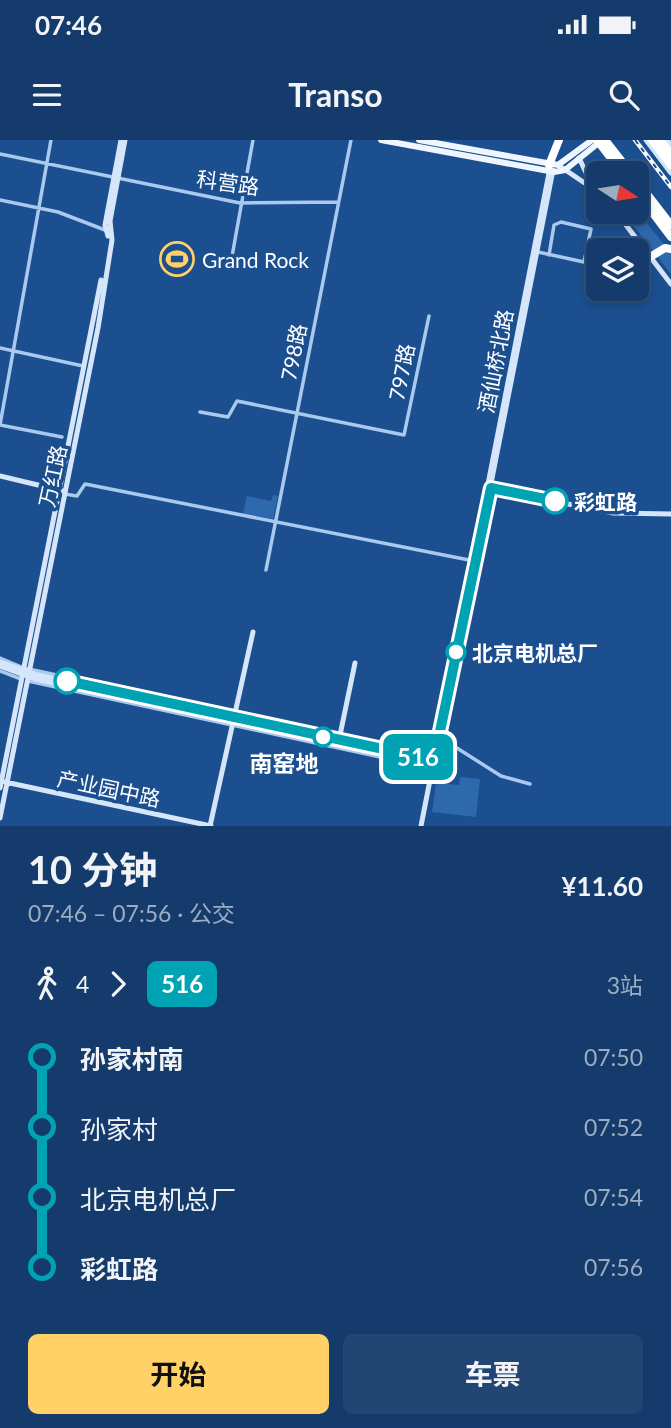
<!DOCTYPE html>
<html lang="zh">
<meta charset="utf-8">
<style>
body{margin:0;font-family:Lato,"Noto Sans SC",sans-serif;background:#214673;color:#f1f3f6;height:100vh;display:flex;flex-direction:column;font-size:26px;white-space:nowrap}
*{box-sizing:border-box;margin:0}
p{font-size:23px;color:#9dadc1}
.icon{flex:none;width:38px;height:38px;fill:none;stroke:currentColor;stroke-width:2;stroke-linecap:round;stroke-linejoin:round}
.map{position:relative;height:686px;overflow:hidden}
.drawer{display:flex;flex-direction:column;background:#143b6b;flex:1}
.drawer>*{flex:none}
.badge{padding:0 14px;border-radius:10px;font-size:24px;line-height:46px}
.needle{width:46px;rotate:102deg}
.buttons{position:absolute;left:586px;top:21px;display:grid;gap:14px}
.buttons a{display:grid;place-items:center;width:63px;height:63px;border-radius:10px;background:#143b6b;box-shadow:0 4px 10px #0003,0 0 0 2px #33557e;font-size:35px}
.map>.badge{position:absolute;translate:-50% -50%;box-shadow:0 0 0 4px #fff}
.legs{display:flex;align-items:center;gap:10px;height:77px;padding:0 28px;font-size:23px}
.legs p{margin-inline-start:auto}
.summary{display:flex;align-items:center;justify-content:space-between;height:119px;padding:0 28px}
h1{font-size:38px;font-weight:700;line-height:52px}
.primary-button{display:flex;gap:14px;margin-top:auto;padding:14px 28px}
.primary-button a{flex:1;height:80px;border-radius:10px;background:#ffd166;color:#111;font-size:28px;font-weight:700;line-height:80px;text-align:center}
.primary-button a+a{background:#214673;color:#f1f3f6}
ul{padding:0 28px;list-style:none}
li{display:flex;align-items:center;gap:24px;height:70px;font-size:26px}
li i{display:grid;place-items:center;width:10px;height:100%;margin:0 9px;background:currentColor}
li i::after{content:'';width:18px;height:18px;margin:-9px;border:5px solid;border-radius:50%;background:#143b6b}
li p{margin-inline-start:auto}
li:first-child i{background:linear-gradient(#0000 50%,currentColor 0)}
li:last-child i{background:linear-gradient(currentColor 50%,#0000 0)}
.status{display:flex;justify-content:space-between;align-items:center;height:49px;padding:0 35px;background:#143b6b;direction:ltr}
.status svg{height:19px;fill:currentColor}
header{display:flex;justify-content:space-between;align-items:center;height:91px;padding:0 28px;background:#143b6b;font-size:32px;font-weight:700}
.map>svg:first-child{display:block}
.green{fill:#2e69ad}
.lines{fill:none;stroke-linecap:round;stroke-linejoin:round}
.street{stroke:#a9c9ee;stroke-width:3.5}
.secondary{stroke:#d6e6fa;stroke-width:5}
.primary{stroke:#f0f6ff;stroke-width:6}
.highway{stroke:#fff;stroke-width:8}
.rail-casing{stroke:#fff;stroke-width:4.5}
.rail{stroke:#1b4f8f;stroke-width:2;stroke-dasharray:5;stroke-linecap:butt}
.highway-bridge{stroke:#fff;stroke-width:8}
.line-1-casing{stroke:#fff;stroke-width:16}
.line-1{stroke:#00a3b4;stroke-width:10}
.stop-1-dot{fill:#fff;stroke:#00a3b4;stroke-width:3.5}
.labels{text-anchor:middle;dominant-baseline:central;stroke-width:7;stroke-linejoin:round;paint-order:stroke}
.street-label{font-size:21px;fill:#fff;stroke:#1b4f8f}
.poi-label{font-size:21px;fill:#fff;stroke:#1b4f8f;text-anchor:start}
.stop-label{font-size:21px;font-weight:bold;fill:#fff;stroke:#1b4f8f;text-anchor:start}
.neighbourhood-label{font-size:23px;font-weight:bold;fill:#fff;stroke:#1b4f8f}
</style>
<div class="status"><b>07:46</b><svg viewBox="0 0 49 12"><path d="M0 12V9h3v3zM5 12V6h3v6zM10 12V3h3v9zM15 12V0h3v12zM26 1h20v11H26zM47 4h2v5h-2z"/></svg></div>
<header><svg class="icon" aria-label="menu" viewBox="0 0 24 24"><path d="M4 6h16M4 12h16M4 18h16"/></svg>Transo<svg class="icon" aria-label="search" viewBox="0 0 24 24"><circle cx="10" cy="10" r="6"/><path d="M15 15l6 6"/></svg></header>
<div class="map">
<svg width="671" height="686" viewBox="0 0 671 686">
<rect width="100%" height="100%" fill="#1b4f8f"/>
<path class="green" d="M637 71 671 113V134L623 72Z
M273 355 278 356 273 379 243 374 247 356 271 361Z
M460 637 480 639 476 677 432 672 436 643 459 645Z"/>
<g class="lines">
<path class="street" d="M0 14 240 63 339 62
M0 60 58 72 105 90
M538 112 584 122 591 89 561 82 554 85 549 115
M231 122 253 0
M0 208 83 226
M200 272 228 277 237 261 404 295 429 176
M0 285 51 0
M0 285 62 297
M65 354 77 356 85 344 474 421
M266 430 351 0
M0 518 24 528 434 616
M0 531 21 539
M28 541 431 628
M438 596 501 636 530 644"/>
<path class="secondary" d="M646 0 671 33
M667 0 671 5
M579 18 592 45
M558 25 598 52
M616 72 671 144
M108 96 105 85 121 0
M0 336 63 351
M488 348 613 373 671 374
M477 414 553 30
M0 522 38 535 434 620
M0 526 35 539 433 624
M339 600 355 523
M5 642 211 686
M0 648 101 140
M0 678 98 188 112 100 110 81 125 0
M210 686 253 492
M421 686 550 28"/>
<path class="primary" d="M381 0 554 32 565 30 601 1
M419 0 558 25 592 0"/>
<path class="highway" d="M605 0 631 33
M652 0 671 25
M660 0 671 14
M549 25 559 0
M637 41 671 85
M637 52 671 97
M650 117 665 108 671 109"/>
<g class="rail-casing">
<path id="rail" d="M635 0 671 47"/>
</g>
<use href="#rail" class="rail"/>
<path class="highway-bridge" d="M597 0 620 30"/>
</g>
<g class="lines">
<g class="line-1-casing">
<path id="line-1" d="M67 541 434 620 491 348 555 361"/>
</g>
<use href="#line-1" class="line-1"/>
</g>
<defs>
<g id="stadium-ring" transform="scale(1.75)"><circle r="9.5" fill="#1b4f8f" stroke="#ffd166" stroke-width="1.5"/><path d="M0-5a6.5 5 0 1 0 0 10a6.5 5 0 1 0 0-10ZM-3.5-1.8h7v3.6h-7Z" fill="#ffd166"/></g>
</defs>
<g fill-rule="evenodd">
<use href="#stadium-ring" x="177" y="119"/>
</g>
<g class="stop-1-dot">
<circle cx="555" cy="361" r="12"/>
<circle cx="456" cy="512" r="9"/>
<circle cx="67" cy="541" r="12"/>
<circle cx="323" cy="597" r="9"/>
</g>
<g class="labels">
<g class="street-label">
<text transform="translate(228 42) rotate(8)">科营路</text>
<text transform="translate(293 212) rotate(-79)">798路</text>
<text transform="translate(495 221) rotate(-79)">酒仙桥北路</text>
<text transform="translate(401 232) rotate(-79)">797路</text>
<text transform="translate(52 336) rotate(-78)">万红路</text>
<text transform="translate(109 648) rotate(12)">产业园中路</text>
</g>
<g class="poi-label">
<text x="202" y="119">Grand Rock</text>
</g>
<g class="stop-label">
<text x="574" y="361">彩虹路</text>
<text x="472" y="512">北京电机总厂</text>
</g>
<g class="neighbourhood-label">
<text x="284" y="623">南窑地</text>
</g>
</g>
</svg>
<div class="buttons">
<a><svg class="needle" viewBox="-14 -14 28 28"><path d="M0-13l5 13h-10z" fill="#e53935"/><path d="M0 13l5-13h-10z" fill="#9dadc1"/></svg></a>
<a><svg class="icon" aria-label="layers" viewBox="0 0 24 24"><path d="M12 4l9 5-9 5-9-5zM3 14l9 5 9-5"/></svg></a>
</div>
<b class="badge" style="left:418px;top:617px;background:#00a3b4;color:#fff">516</b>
</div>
<section class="drawer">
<div class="summary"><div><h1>10 分钟</h1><p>07:46 – 07:56 · 公交</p></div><b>¥11.60</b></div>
<div class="legs"><svg class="icon" aria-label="walk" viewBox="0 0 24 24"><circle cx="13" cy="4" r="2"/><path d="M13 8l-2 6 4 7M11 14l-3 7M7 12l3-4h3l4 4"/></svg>4<svg class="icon" aria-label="forward" viewBox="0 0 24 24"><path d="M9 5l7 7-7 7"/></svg><b class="badge" style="background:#00a3b4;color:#fff">516</b><p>3站</p></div>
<ul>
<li><i style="color:#00a3b4"></i><b>孙家村南</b><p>07:50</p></li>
<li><i style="color:#00a3b4"></i><span>孙家村</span><p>07:52</p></li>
<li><i style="color:#00a3b4"></i><span>北京电机总厂</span><p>07:54</p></li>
<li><i style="color:#00a3b4"></i><b>彩虹路</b><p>07:56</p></li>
</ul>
<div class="primary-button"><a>开始</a><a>车票</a></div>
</section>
